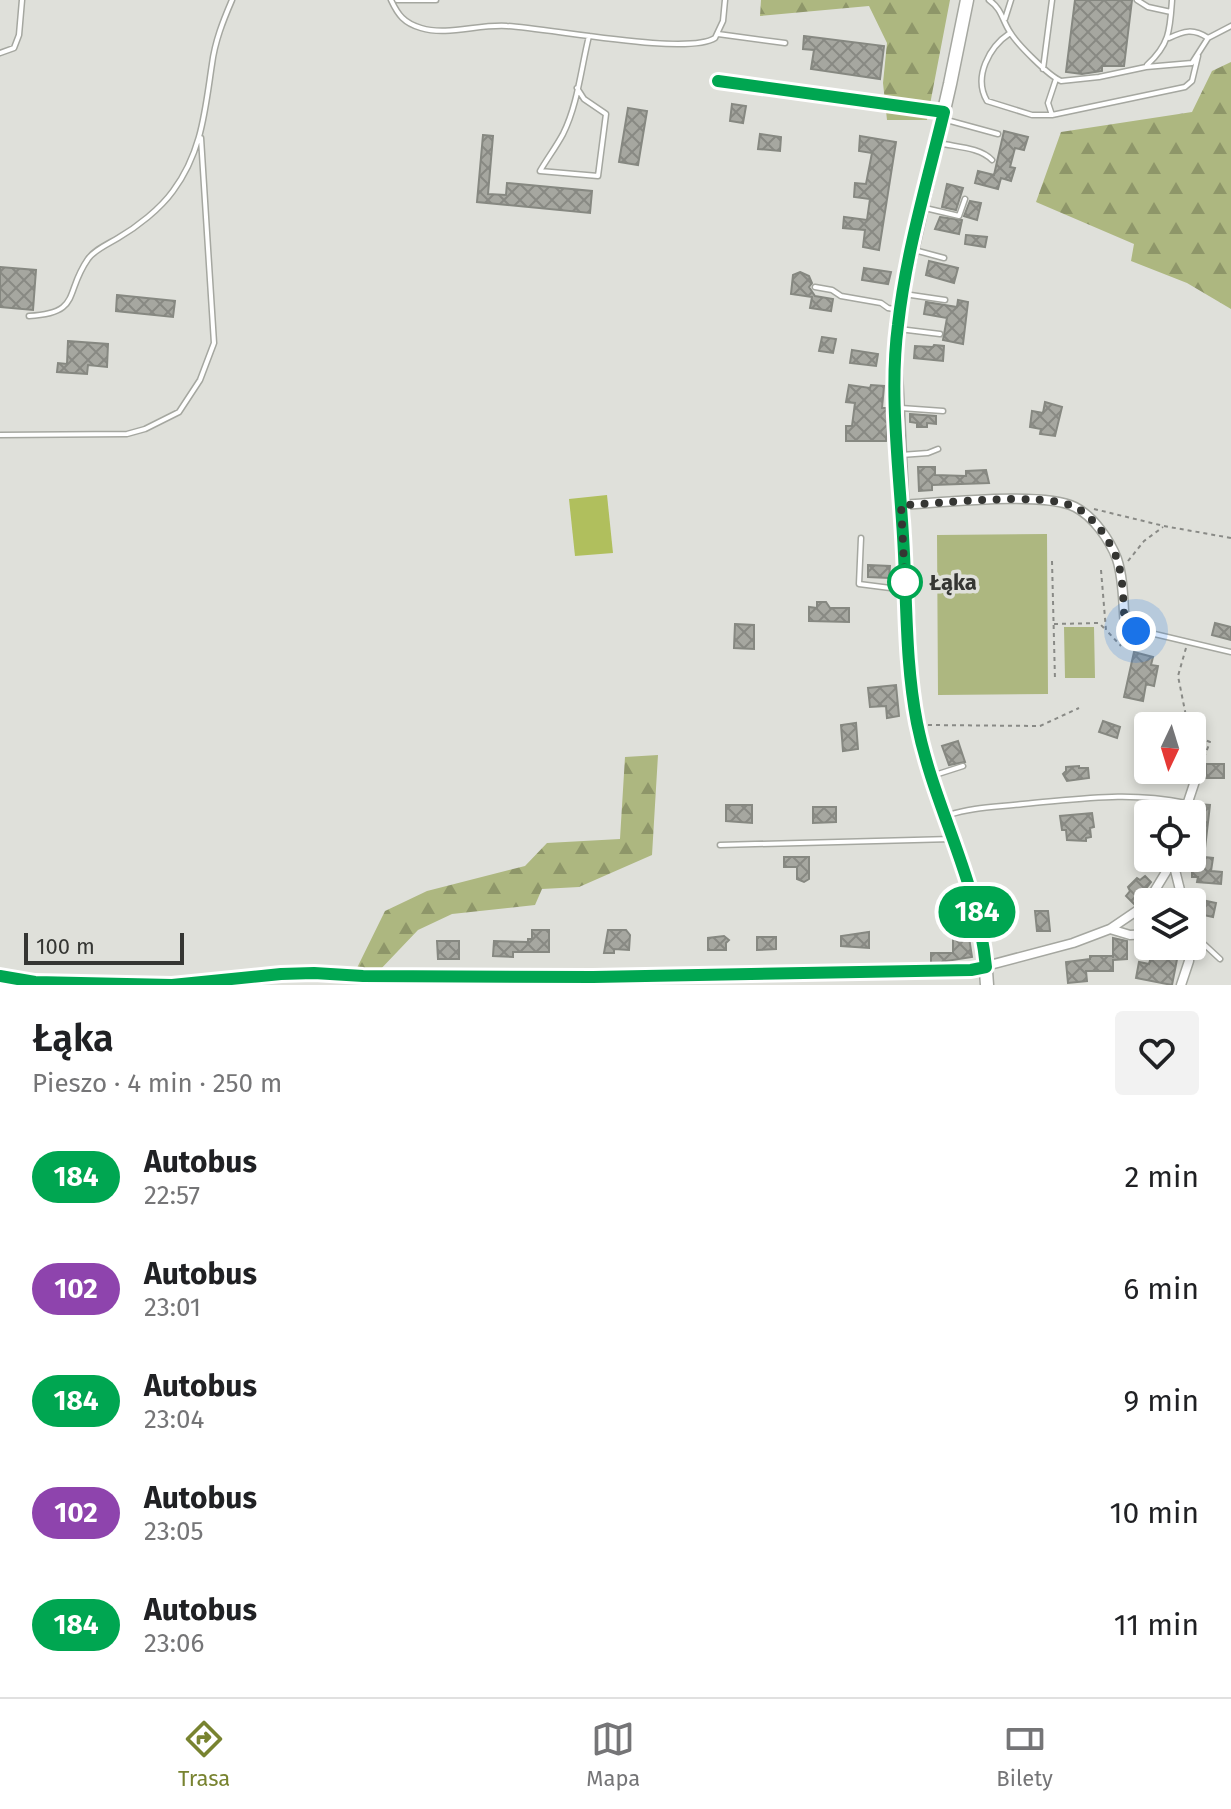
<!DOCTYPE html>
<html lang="pl">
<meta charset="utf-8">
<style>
body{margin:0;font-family:"Fira Sans",sans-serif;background:#f2f2f2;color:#202124;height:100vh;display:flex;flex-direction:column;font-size:30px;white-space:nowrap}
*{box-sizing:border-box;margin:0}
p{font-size:26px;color:#757577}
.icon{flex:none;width:44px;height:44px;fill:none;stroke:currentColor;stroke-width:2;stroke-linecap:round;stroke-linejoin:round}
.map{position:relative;height:985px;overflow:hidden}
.details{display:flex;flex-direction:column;background:#fff;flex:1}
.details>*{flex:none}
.badge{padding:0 16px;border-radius:26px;font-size:28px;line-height:52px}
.needle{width:52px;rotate:184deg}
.buttons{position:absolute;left:1134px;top:712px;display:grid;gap:16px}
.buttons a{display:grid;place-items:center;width:72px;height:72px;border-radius:8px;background:#fff;box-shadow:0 4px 12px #0003;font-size:40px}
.scale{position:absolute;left:24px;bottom:20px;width:160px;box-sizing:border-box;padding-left:8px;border:4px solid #353633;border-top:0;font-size:22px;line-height:28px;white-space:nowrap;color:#353633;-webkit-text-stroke:6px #dfe0da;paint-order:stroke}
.you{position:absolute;width:40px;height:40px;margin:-20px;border:6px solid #fff;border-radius:50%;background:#1a73e8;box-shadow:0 0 0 12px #1a73e833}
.map>.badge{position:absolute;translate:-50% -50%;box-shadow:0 0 0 4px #fff}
.round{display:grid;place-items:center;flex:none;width:84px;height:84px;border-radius:8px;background:#f2f2f2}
.head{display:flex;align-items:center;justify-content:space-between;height:136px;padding:0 32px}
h1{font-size:38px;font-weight:600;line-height:60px}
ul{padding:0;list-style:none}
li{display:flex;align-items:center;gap:24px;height:112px;padding:0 32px}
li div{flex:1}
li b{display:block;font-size:30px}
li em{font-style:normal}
li .badge{min-width:88px;font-weight:700;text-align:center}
.dock{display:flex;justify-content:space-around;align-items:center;height:112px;border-top:2px solid #e0e0e0;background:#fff;font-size:22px;color:#757577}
.dock a{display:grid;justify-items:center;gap:4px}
.dock .current{color:#788330}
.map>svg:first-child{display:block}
.grass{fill:#adb780}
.forest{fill:url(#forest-firs)}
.water{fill:#b0bf5d}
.building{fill:url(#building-cross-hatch);stroke:#868881;stroke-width:2}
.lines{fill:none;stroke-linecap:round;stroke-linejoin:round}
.lane-casing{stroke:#a5a7a0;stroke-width:7}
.street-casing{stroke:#a5a7a0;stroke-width:11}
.secondary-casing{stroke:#a5a7a0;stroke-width:15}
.path{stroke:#898a86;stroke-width:2;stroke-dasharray:4 4;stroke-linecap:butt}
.lane{stroke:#fff;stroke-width:4}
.street{stroke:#fff;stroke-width:8}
.secondary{stroke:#fff;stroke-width:12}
.line-casing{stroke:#fff;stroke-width:18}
.line{stroke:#00a651;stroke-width:12}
.walk{stroke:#353633;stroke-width:8;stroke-dasharray:0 14.4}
.stop-dot{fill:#fff;stroke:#00a651;stroke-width:4}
.labels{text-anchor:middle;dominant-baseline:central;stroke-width:7;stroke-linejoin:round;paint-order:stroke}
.stop-label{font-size:22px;font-weight:bold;fill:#353633;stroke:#dfe0da;text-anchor:start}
</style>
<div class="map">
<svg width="1231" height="985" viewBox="0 0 1231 985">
<defs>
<pattern id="forest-firs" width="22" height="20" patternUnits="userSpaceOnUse" patternTransform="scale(2)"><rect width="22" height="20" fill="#adb780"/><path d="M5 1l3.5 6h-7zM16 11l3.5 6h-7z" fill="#8e9669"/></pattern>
<pattern id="building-cross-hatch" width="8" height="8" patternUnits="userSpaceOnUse" patternTransform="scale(2)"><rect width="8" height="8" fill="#a6a7a0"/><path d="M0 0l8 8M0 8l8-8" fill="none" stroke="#888983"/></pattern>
</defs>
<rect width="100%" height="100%" fill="#dfe0da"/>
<path class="grass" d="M1047 534 1048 694 938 695 937 535Z
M1064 627H1094L1095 678H1065Z"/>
<path class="forest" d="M761 0H950L927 120H887L883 83 887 43 869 6 760 16Z
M1231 62V309L1187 283 1131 261 1134 244 1036 202 1061 132 1192 112 1212 71Z
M658 755 652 855 579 887 542 889 535 905 452 914 418 930 377 973 356 970 385 911 427 891 525 866 547 843 620 839 625 757Z"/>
<path class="water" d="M607 495 613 553 575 556 569 499Z"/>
<path class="building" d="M1075 0H1132L1124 66H1102V71L1082 74 1066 72Z
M804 36 884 46 880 79 811 69 814 50 803 49Z
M732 104 746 106 743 123 730 121Z
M628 108 647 111 638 165 619 162Z
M1004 131 1028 137 1024 150 1015 148 1010 167 1015 168 1011 181 1001 178 998 189 975 183 978 171 994 175Z
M760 134 781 137 780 151 758 149Z
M483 135 493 136 488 194 506 195 507 183 592 191 590 213 477 202Z
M860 136 896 142 879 250 863 247 865 230 843 228 844 217 867 220 870 199 854 197 855 183 866 184 872 153 859 151Z
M947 184 963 188 956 210 942 207Z
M970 201 981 203 977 220 964 216Z
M940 217 962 220 959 234 935 229Z
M966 235 987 237 985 247 965 244Z
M929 261 958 268 954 283 926 275Z
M0 267 36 270 33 310 0 307Z
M864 268 891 272 888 284 862 280Z
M800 272 809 276 812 283 809 287 815 296 833 299 831 311 810 308 812 297 791 294 793 275Z
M117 295 175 301 173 317 116 311Z
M958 300 968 302 963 344 943 340 947 318 924 314 926 302 957 307Z
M822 337 836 339 833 353 819 351Z
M68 341 108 344 107 367 88 365 87 374 57 372 58 363 67 364Z
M934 345 944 346 943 361 914 358 915 346 933 347Z
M852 350 878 354 876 366 850 363Z
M849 385 870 388 871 385 884 386 882 408H889V411L886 441H846V426H852L855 403 846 402Z
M1045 402 1062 407 1055 436 1040 434 1041 429 1030 427 1032 411 1043 413Z
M910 414 936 416V424L927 423V427H917V423L910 422Z
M918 467H935V475L966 476V471L986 470 989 483 932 485V490L919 491Z
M868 565 890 566 889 578 868 577Z
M817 602H826L830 608H849V622L809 621V607L817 608Z
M1215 623 1231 627V640L1212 635Z
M735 624 754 625V649L734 648Z
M1134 652 1153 657 1151 665 1158 666 1154 686 1146 684 1143 701 1124 697Z
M896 685 899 716 887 718 886 706 870 707 868 688Z
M1103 721 1120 727 1117 738 1099 732Z
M856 723 858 749 843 751 841 725Z
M958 741 965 762 949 765 942 746Z
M1206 764H1224V778H1206Z
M1079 766V768H1088L1089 778 1067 781 1063 774 1066 771V767Z
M1196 804 1210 805 1204 857 1213 858 1211 871 1222 872 1221 884 1197 882 1198 877H1192V843L1197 826 1194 825Z
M726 805H752V823L726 821Z
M813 807H836V822L813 823Z
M1092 813 1094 827 1090 828 1091 837 1086 838V841L1067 840 1066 830H1062L1060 816Z
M784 857H809V879L804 882 797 879V867H784Z
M1145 876 1151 882 1134 904 1126 896 1130 891 1128 887 1137 878 1140 880Z
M1202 900 1216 903 1213 917 1199 914Z
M1035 911H1048L1050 931H1037Z
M532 930H549V952H513V957L493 956 494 941 528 942V939H532Z
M608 930H626L630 935 629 950 614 949V953H604Z
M968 931 972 957 946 961V963L931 964V953H953V933Z
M869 932V948L841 946V936Z
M724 936 729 940 726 943V950H708V938Z
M757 937H776V949L757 950Z
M1113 938 1127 941V959L1113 960V971H1086L1087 981 1068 983 1066 962 1090 959V956H1113V958Z
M437 941H459V959H438Z
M1154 946 1179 949 1172 985 1136 978 1139 962 1149 964Z"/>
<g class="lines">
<g class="lane-casing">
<path id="lane" d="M391 0C398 15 404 23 421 28 447 36 479 24 507 26 548 28 687 56 715 38L723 21 725 0
M397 0H436
M989 0C1002 9 1002 20 1010 32 1017 44 1049 76 1061 81L1099 77 1146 67 1192 63 1208 38 1231 26
M1137 0 1148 7 1171 12
M1005 19 1011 0
M1010 33C989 47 973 77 987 101L1032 115H1052L1185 87 1192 81 1198 56
M718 34 785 43
M1169 38C1184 31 1193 28 1208 38
M0 53 14 48 19 35 22 0
M1147 65C1170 44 1170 29 1172 0
M1043 69 1052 0
M577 88 584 99 606 114 598 176 540 171C547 159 556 147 563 134 578 104 581 68 589 36
M1052 115 1048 103 1056 79
M943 119 998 134
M939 143C955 147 980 147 992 160
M925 208 959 216 965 199
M914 250 944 258
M815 287 832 290 841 296 881 303 888 308 899 310
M904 294 945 300
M29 316C82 313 64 293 88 259 94 250 108 244 118 238 137 227 160 209 173 191 202 152 205 110 212 64 215 41 223 21 232 0
M899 329 940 334
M901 408 943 411
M0 435 127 434 145 429 179 412 200 380 214 343 201 138
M901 455 928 453 938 449
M861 538 859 584 906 590
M1125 627 1231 652
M935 775 963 766
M949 815C972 807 999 807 1023 804 1082 799 1127 791 1186 803
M720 845 952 839
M1192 933 1220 959"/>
</g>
<g class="street-casing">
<path id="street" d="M718 81 944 112
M901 505C940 503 1043 491 1075 507 1093 516 1110 540 1117 559 1124 580 1123 605 1125 627
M1184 814 1199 769
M1172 858 1183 902
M1110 929 1130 935 1148 934
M0 976 35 982 172 985 314 973 363 976 593 977 971 970 1073 943 1110 929 1138 910 1152 895 1166 872 1170 858
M1181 985 1189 961 1190 946"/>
</g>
<g class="secondary-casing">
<path id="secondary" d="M967 0 950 84 902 294 897 329 896 373 910 665C912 690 914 714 920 738 943 825 983 891 987 985"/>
</g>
<path class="path" d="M1094 509 1164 526 1231 538
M1052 561 1055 680
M1128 561 1144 541 1163 527
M1101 570 1106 630 1121 646
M1054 624 1099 623 1105 629
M1186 648 1178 676 1188 726
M928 725 1040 726 1079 708
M1192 735 1210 742 1203 760"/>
<use href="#lane" class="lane"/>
<use href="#street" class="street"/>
<use href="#secondary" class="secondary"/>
</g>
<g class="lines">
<g class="line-casing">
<path id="line" d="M0 976 35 982 172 985 281 974 314 973 363 976 593 977 971 970 986 967C977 877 934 808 917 723 905 662 907 598 903 536 899 468 889 392 898 325 906 253 927 182 944 112L718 81"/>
</g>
<use href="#line" class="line"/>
<path class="walk" d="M905 582 901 505C942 504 1041 491 1075 507 1093 516 1110 540 1117 559 1124 580 1123 605 1125 627L1136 631"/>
</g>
<circle class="stop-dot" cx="905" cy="582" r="16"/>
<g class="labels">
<g class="stop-label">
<text x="929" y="582">Łąka</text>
</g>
</g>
</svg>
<div class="buttons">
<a><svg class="needle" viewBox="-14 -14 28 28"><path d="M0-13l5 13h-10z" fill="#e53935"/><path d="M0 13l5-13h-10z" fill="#757577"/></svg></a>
<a><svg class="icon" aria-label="locate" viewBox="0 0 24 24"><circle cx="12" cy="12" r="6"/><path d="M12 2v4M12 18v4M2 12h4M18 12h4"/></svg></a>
<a><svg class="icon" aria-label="layers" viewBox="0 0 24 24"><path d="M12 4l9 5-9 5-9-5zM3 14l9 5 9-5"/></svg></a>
</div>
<div class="scale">100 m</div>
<div class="you" style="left:1136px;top:631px"></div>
<b class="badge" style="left:977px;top:912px;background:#00a651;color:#fff">184</b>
</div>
<section class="details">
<div class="head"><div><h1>Łąka</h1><p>Pieszo · 4 min · 250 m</p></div><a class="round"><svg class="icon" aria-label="heart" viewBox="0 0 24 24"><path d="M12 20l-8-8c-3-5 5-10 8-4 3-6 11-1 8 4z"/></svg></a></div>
<ul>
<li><span class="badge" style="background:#00a651;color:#fff">184</span><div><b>Autobus</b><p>22:57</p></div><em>2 min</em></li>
<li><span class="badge" style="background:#8e44ad;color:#fff">102</span><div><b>Autobus</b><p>23:01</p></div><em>6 min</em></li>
<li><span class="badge" style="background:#00a651;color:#fff">184</span><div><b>Autobus</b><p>23:04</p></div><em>9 min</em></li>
<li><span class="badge" style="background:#8e44ad;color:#fff">102</span><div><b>Autobus</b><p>23:05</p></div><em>10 min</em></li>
<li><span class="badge" style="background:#00a651;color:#fff">184</span><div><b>Autobus</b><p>23:06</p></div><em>11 min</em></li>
</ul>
</section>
<nav class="dock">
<a class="current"><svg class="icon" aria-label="directions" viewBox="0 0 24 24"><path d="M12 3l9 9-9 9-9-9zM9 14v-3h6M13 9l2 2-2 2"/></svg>Trasa</a>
<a><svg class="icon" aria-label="map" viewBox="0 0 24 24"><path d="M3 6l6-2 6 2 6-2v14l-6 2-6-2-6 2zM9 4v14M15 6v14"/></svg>Mapa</a>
<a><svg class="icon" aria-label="tickets" viewBox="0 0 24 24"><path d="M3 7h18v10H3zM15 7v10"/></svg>Bilety</a>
</nav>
